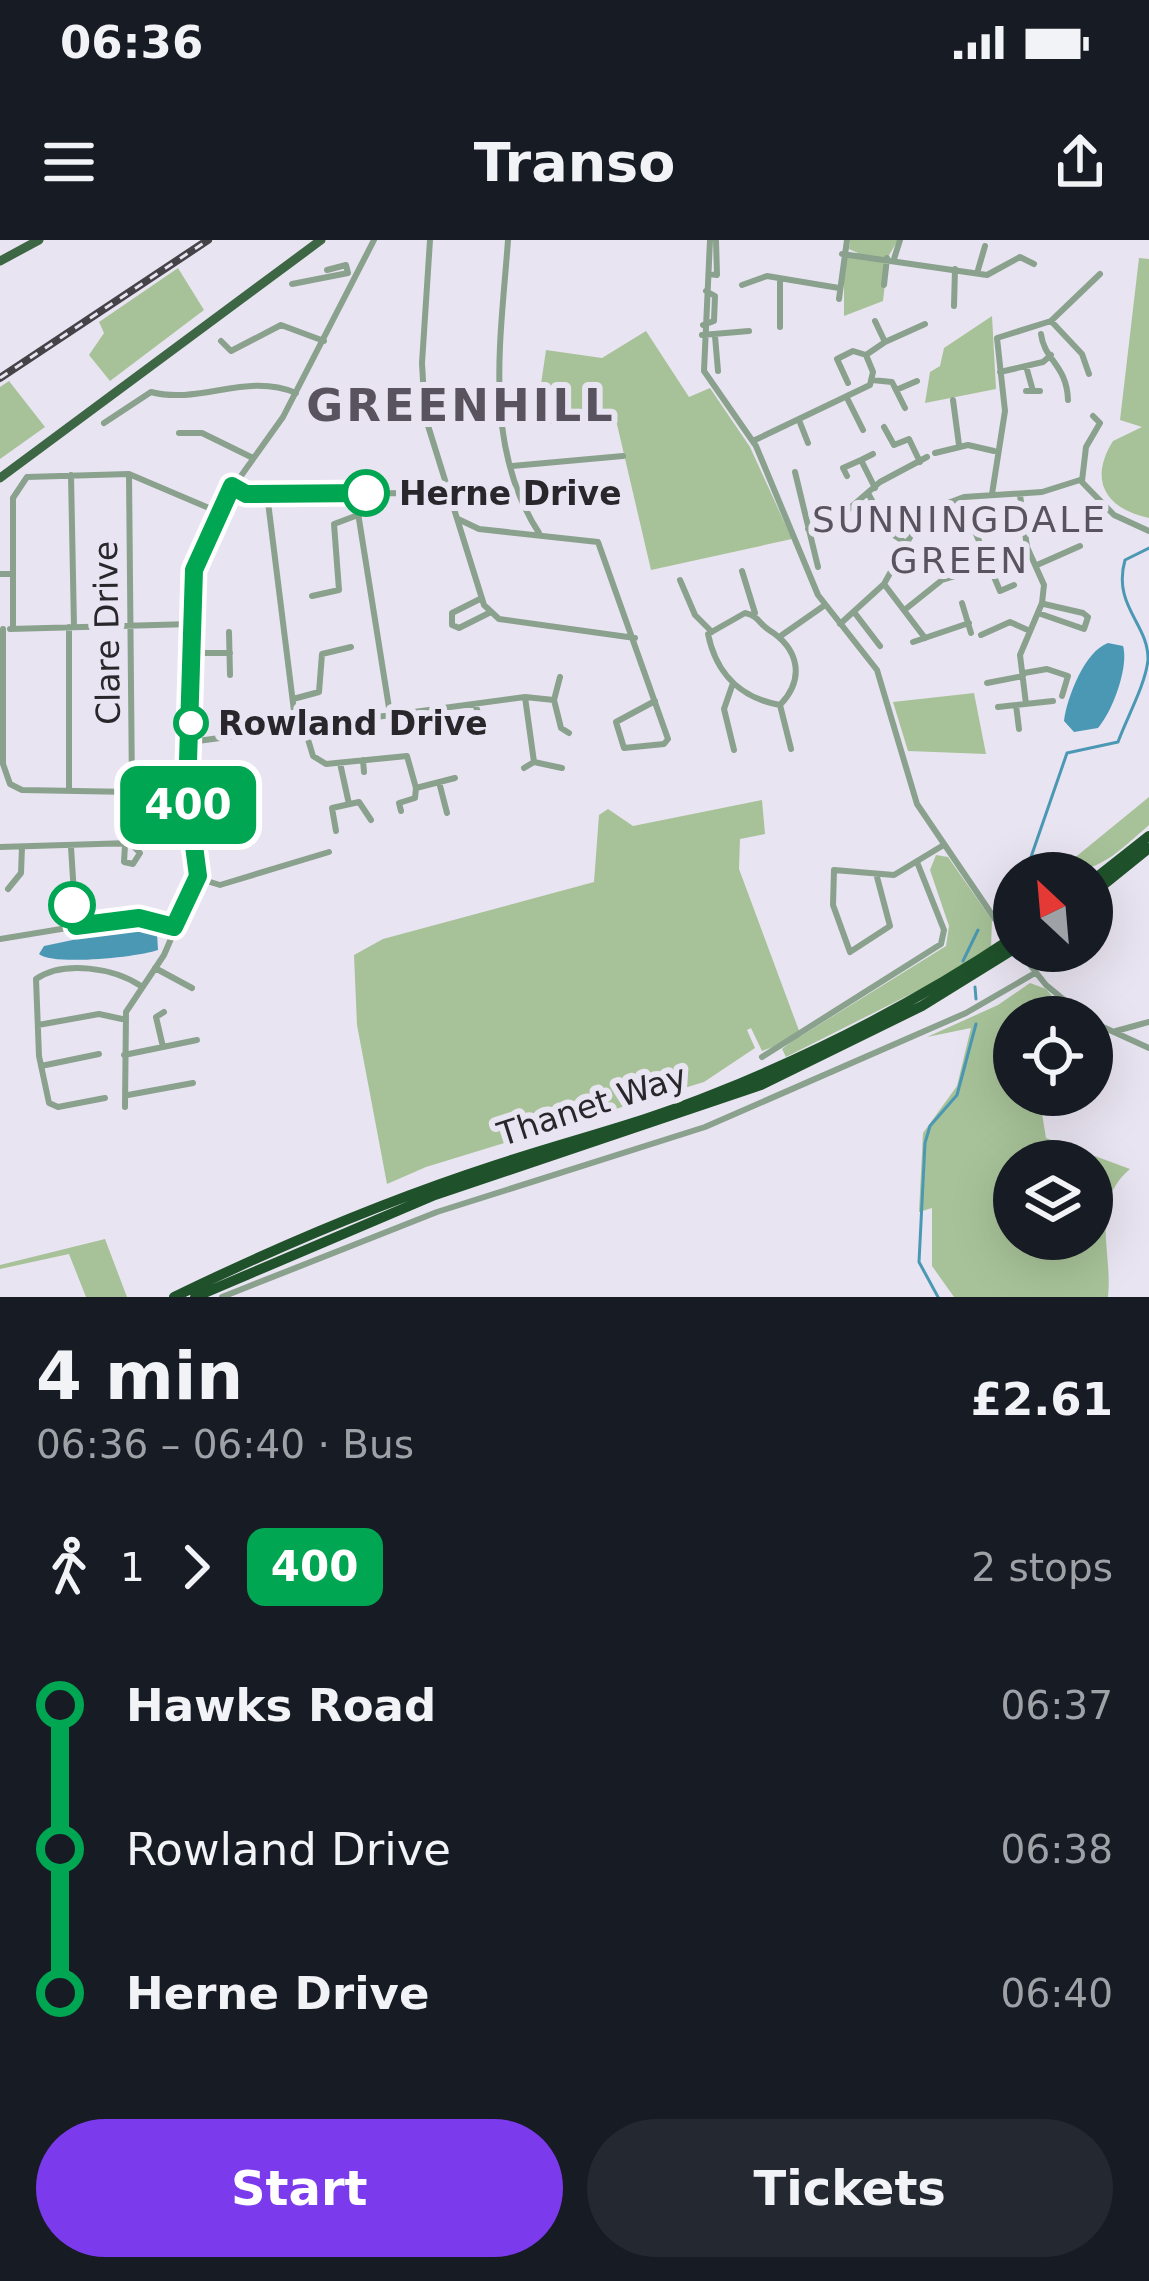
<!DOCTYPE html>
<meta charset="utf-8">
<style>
body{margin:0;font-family:"DejaVu Sans",sans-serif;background:#242831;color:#f1f3f6;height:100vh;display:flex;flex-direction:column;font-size:45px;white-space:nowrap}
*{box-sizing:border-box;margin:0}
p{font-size:39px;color:#9ea1a6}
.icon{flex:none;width:66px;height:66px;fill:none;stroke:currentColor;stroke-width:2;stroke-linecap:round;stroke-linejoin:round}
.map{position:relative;height:1057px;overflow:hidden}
.details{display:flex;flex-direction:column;background:#171b24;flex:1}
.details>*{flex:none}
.badge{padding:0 24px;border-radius:18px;font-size:42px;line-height:78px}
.needle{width:78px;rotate:334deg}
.controls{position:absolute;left:993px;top:612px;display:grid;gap:24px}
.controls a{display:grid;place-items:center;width:120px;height:120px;border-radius:50%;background:#171b24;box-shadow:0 12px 48px #0002;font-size:60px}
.map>.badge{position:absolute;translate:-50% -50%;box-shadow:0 0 0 6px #fff}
.legs{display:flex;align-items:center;gap:18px;height:132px;padding:0 36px;font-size:39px}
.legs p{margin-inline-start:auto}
.overview{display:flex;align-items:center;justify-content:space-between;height:204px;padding:0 36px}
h1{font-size:66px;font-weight:700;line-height:90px}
.primary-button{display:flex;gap:24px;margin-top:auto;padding:24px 36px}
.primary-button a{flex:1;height:138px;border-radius:72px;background:#7c3aed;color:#fff;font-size:48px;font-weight:700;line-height:138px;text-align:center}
.primary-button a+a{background:#242831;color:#f1f3f6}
ul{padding:0 36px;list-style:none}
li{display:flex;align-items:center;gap:42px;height:144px;font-size:45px}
li i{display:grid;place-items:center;width:18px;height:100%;margin:0 15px;background:currentColor}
li i::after{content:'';width:30px;height:30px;margin:-15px;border:9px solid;border-radius:50%;background:#171b24}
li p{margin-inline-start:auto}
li:first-child i{background:linear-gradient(#0000 50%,currentColor 0)}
li:last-child i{background:linear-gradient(currentColor 50%,#0000 0)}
.status{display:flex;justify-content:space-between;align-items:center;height:84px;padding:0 60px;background:#171b24;direction:ltr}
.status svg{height:33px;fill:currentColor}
header{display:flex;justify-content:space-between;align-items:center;height:156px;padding:0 36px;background:#171b24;font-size:54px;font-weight:700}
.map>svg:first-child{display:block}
.green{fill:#a7c298;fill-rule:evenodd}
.water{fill:#4b98b4}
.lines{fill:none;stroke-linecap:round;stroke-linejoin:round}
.stream{stroke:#4b98b4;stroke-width:3}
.minor{stroke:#8aa18d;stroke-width:6}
.major{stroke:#3d6744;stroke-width:9}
.highway{stroke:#1f522a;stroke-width:10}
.rail-casing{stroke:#454248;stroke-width:8}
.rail{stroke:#e9e4f1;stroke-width:3;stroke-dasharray:9;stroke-linecap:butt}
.minor-bridge{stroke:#8aa18d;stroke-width:6}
.line-1-casing{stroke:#fff;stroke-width:27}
.line-1{stroke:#00a651;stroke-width:18}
.stop-1-dot{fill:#fff;stroke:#00a651;stroke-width:6}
.labels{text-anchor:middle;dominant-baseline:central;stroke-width:12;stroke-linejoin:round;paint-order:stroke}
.stop-label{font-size:33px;font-weight:bold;fill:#29272c;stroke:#e9e4f1;text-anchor:start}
.street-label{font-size:33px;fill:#29272c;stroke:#e9e4f1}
.neighbourhood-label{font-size:36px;letter-spacing:3px;fill:#58535e;stroke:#e9e4f1}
.district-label{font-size:45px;font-weight:bold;letter-spacing:3px;fill:#58535e;stroke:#e9e4f1}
</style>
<div class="status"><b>06:36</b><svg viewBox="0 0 49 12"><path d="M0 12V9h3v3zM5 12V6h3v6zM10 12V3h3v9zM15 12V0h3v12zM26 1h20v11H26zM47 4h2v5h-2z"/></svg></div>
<header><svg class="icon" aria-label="menu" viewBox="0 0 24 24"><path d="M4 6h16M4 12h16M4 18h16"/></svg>Transo<svg class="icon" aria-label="share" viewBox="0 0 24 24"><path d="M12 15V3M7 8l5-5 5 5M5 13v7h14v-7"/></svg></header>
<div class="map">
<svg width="1149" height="1057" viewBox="0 0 1149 1057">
<rect width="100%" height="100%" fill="#e9e4f1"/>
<path class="green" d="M850 0H898L888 17 883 61 844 76V18L858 13 849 9Z
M1139 18 1149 19V278C1106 269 1088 241 1113 201L1142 187 1120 180Z
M178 28 204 70 110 141 89 115 104 93 99 82Z
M992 76 996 149 925 163 930 132 940 126 944 108Z
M646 91 689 157 710 148 750 207 792 299 651 330 616 180 535 185 546 110 602 118Z
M9 141 45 187 0 219V147Z
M974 453 986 514 908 511 893 462Z
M1149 557V585C1117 613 1099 633 1056 633Z
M762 560 765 594 740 599 739 629 801 796 946 706 949 686 930 630 936 615 948 617 992 680 991 707 923 748 786 817 782 809 796 798 762 811 751 788 747 790 755 808 704 842 426 927 387 944 357 785 354 715 383 699 594 642 599 575 608 569 633 586Z
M1030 743 1046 749 1062 768 1057 777H1014V855H1039L1046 898 1130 929C1089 964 1113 1010 1108 1057H954L932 1026V968L919 972 923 893 957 846 971 788 927 797 998 765ZM1014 921H1092V999H1014Z
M105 999 127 1057H86L69 1014 0 1029V1025Z"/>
<path class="water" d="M1108 403 1123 406C1129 426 1113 471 1098 488L1074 492 1064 481C1067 457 1085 411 1108 403Z
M125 689 157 693 158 710C139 717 53 726 39 714L44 706Z"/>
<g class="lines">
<path class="stream" d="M1020 633 1031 617 1067 513 1118 502C1127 477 1145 446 1148 420 1149 384 1112 366 1125 320L1149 308
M1001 657 1014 641
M963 721 978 690
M975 747 976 759
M938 1057 919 1022 925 903 930 886 957 855 976 784"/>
<path class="minor" d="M430 0 422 123 425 176 484 365 499 379 635 398
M508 0C501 99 482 205 539 293
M710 0 704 131 756 206 818 355 877 430 917 564 995 679
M842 14 987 35 1020 17 1034 24
M894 19 900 0
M327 30 346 25 348 33
M978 30 985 6
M709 34 717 35 716 0
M780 39V87
M292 44 348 33
M742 45 767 36 839 48
M884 45 887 18
M839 59 847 0
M954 66 955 29
M1051 81 1082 114 1089 134
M703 85 714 81 715 56 706 51
M1041 94C1044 120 1067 125 1068 160
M702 95 749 91
M715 96 718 131
M221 101 231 111 281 85 324 101
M885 102 925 84
M1026 126 1033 151
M1000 132 1043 122 1051 115
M872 140 892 142 905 168
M848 143 837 119 853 111 866 115
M896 150 917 141
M1026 151H1040
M847 158 863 190
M953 160 959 205
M799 180 808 203
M104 183 151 152C200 165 246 132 296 153
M884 187 894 205 909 199 920 222
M179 193H202L253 218
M753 201 870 145 873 132 866 115 885 102 875 81
M935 213 968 205 994 211
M873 214 861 220 875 248
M512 226 623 216
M795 232 818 327
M129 234 132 551
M71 235 74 387
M847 236 843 228 861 220
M1082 241 1086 207 1100 183 1093 176
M232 246 246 254 434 253 451 264
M267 254 296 487
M355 254 390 474
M992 254 1005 171 997 98 1051 81 1100 34
M869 255 889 292 906 303
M1020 255 1027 307 1044 345 1042 363 1020 415 1026 464
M458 279 479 289 598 302 668 499 664 504 624 508 616 482 655 461
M808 289 836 280 880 242 927 217
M974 289 1000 351 1014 345
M987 323 1027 307
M1037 325 1080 306
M742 331 755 373
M0 334H13
M680 340 695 375 712 392
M884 344 925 398
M312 356 339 350 334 284 358 275
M482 358 452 373V385L459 388 489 373
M962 363 971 393
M907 368 942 340 962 334
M854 372 880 406
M745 373C759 376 758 383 769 390 798 408 806 438 780 465 740 458 716 433 708 394Z
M1038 373 1084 389 1088 377 1083 373 1044 364
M840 384 884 344 914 290 937 267 964 257 1042 252 1080 240 1114 275 1149 291
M69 387V551
M3 389V524L10 544 22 550 187 553
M10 389 192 384
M13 389V258L27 237 129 234 216 271
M229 392 230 435
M782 395 825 365
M981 395 1010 382 1030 391
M913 402 969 383
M194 413H230
M1024 433 1047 429 1068 436 1062 456
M560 437 554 460 561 488 569 493
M733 443 724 469 734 510
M987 443 1023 436
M525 457 534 522 562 528
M293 459 319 452 322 414 351 407
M475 464 485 492
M780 465 791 509
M1016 465 1019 489
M998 467 1053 461
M304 486 313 516 326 524 407 516 416 548
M190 502 525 457 554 460
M363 520 364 532
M340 523 349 564
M524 528 534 522
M439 542 447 573
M401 571 399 563 415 558 416 548 455 538
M336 591 332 568 359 562 371 580
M0 607 130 603 140 613 133 624 124 622 125 605
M71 607 76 686
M877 637 890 686 850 712 833 665 834 630 894 635 942 606
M197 638 220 645 329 612
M8 649 21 633 22 607
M0 699 128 678 173 686
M1019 711 1046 745 1085 777
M155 728 192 748
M1092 782 1149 808
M38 785 99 774 122 779
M1116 791 1149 782
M163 807 156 777 164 772
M124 815 197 800
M762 817 941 704 944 690 917 622
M41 826 99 814
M128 855 193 843
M105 858 58 867 49 863 39 816 36 739C64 720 114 728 141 746
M125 867 126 772 164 715 198 636 187 553 197 317 216 271 283 177 374 0
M222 1057 437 972 705 887 966 773 1035 733"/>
<path class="major" d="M0 21 39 0
M0 238 321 0"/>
<path class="highway" d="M1092 641 1149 596
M1092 654 1149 608
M174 1057C279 1006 385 961 496 925 568 901 643 883 714 854 819 812 920 760 1014 697
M195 1057 435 955 761 845 922 766 1014 709"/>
<g class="rail-casing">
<path id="rail" d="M0 138 208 0"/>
</g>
<use href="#rail" class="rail"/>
<path class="minor-bridge" d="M995 679 1014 704"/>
</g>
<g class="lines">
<g class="line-1-casing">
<path id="line-1" d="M72 665 76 686 139 678 174 687 198 636 187 553 194 330 232 246 246 254 366 253"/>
</g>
<use href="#line-1" class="line-1"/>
</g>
<g class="stop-1-dot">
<circle cx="366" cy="253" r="21"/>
<circle cx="191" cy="483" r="15"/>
<circle cx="72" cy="665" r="21"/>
</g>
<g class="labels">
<g class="stop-label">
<text x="399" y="253">Herne Drive</text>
<text x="218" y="483">Rowland Drive</text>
</g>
<g class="street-label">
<text transform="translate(107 393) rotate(-91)">Clare Drive</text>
<text transform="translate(592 865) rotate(-18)">Thanet Way</text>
</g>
<g class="neighbourhood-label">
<text x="960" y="279">SUNNINGDALE<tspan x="960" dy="41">GREEN</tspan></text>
</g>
<g class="district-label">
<text x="461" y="165">GREENHILL</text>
</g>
</g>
</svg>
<div class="controls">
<a><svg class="needle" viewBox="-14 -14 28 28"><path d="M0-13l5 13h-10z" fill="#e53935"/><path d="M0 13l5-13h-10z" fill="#9ea1a6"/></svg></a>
<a><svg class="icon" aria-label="locate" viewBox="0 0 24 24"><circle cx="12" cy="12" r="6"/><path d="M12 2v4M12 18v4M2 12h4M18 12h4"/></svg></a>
<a><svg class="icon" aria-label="layers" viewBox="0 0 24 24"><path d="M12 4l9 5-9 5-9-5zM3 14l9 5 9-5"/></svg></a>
</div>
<b class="badge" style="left:188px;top:565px;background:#00a651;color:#fff">400</b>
</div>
<section class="details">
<div class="overview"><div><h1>4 min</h1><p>06:36 – 06:40 · Bus</p></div><b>£2.61</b></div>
<div class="legs"><svg class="icon" aria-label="walk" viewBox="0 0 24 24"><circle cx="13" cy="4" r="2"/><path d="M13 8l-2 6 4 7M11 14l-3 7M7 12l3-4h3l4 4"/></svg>1<svg class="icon" aria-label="forward" viewBox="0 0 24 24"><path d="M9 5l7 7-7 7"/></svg><b class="badge" style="background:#00a651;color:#fff">400</b><p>2 stops</p></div>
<ul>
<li><i style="color:#00a651"></i><b>Hawks Road</b><p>06:37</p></li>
<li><i style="color:#00a651"></i><span>Rowland Drive</span><p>06:38</p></li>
<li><i style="color:#00a651"></i><b>Herne Drive</b><p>06:40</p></li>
</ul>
<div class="primary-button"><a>Start</a><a>Tickets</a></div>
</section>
